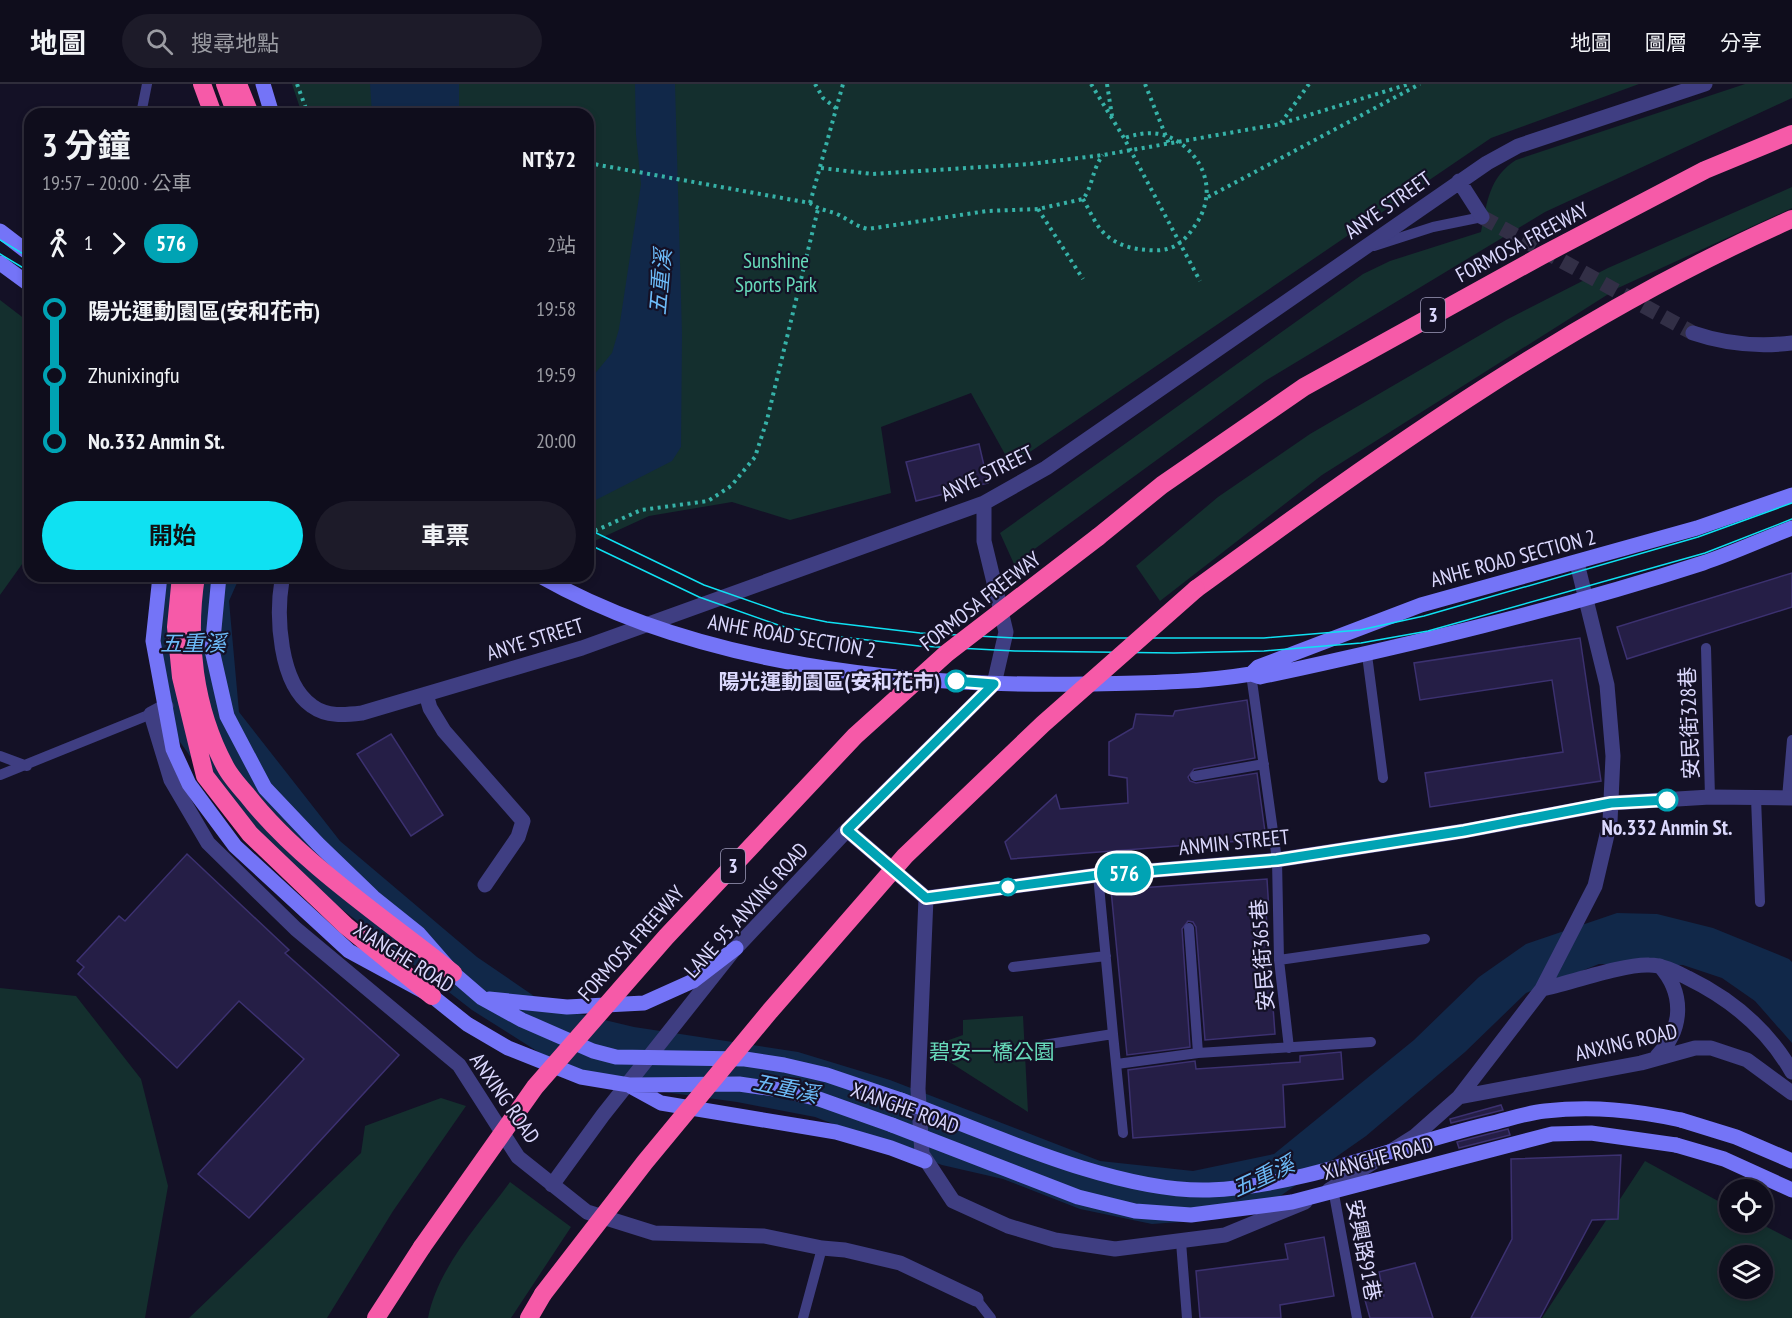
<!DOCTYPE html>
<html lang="zh-TW">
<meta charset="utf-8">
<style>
body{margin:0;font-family:"PT Sans Narrow","Noto Sans TC",sans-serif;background:#1d1b29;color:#f1f3f6;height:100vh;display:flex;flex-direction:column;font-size:22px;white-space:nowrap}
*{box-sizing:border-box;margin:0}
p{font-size:20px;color:#9b9ca3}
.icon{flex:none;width:33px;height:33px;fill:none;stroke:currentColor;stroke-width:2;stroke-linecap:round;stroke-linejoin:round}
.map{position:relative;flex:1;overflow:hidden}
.details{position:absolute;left:24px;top:24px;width:570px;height:474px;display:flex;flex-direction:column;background:#0f0d1c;border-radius:18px;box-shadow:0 3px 9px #0003,0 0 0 2px #2f2d3b}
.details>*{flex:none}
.badge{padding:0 12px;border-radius:20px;font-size:21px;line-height:39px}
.buttons{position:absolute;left:1719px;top:1095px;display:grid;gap:12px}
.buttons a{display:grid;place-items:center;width:54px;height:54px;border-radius:50%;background:#0f0d1c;box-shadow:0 3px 9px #0003,0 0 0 2px #2f2d3b;font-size:30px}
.map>.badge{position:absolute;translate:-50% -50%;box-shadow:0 0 0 3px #fff}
.legs{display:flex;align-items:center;gap:9px;height:66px;padding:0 18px;font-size:20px}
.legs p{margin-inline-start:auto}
.head{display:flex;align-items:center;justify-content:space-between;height:102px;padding:0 18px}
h1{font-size:33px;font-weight:700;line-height:45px}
.primary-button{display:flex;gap:12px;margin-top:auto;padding:12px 18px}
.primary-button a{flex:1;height:69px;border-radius:36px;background:#0fe1f2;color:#111;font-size:24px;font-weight:700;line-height:69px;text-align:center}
.primary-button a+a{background:#1d1b29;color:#f1f3f6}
ul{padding:0 18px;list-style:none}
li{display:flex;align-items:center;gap:21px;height:66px;font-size:22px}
li i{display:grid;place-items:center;width:9px;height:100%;margin:0 8px;background:currentColor}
li i::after{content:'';width:15px;height:15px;margin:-8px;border:4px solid;border-radius:50%;background:#0f0d1c}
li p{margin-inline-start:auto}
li:first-child i{background:linear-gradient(#0000 50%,currentColor 0)}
li:last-child i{background:linear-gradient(currentColor 50%,#0000 0)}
header{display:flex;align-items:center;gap:36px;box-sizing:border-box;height:84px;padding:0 30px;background:#0f0d1c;border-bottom:2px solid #2f2d3b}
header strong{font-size:28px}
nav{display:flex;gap:33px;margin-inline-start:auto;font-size:21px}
.search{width:420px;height:54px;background:#1d1b29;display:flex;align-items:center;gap:15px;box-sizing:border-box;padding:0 21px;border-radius:33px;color:#9b9ca3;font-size:22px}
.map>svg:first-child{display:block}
.green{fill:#142f2e;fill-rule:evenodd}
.water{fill:#112849}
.building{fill:#251e46;stroke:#3c3170;stroke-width:1.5}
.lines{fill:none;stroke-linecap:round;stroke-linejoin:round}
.street-tunnel{stroke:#322f46;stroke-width:15;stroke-dasharray:15 8;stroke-linecap:butt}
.path{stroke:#36b2a8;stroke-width:4;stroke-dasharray:3 4.5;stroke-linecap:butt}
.lane{stroke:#3f3e82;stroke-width:10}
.street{stroke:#3f3e82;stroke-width:15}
.secondary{stroke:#7474f7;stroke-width:15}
.highway{stroke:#f65aa8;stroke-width:18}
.tram{stroke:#0fe1f2;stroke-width:1.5}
.secondary-bridge{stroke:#7474f7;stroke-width:15}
.highway-bridge{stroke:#f65aa8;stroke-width:18}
.line-1-casing{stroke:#fff;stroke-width:14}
.line-1{stroke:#00a3b4;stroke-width:9}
.stop-1-dot{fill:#fff;stroke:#00a3b4;stroke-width:3}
.labels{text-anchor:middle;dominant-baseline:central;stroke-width:4.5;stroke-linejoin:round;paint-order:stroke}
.shield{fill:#141126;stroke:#9f9cbc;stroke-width:1.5}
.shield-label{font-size:20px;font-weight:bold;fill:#dbd8fd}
.street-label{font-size:21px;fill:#dbd8fd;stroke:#141126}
.park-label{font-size:21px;fill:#67daba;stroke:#141126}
.stop-label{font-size:21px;font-weight:bold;fill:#dbd8fd;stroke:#141126;text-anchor:end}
.water-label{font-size:22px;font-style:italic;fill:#6cbaf7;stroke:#141126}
</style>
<header>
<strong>地圖</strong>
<div class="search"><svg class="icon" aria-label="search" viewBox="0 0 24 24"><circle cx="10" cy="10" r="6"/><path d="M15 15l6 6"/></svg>搜尋地點</div>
<nav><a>地圖</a><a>圖層</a><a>分享</a></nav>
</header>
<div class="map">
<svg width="1792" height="1234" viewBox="0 0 1792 1234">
<rect width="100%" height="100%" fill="#141126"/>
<path class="green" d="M292 0H1639L1491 54 1011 381 971 309 881 343 891 409 790 436 732 418 649 432 588 460V30H302Z
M1745 0H1792V14L1545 128 1265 297 1014 480 1000 449 1363 190 1390 177 1481 148C1487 118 1489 93 1516 76Z
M1792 103V124L1618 204 1322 391 1160 517 1136 482 1218 413 1310 350 1506 236 1608 184Z
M0 216 30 239V469L0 511Z
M0 904 76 912 141 995 168 1102 145 1234H0Z
M1023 932 1028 1028 948 977 946 957 963 951V936Z
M441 1014 466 1022 393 1127 327 1234H189L361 1069 365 1042Z
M1645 1077 1729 1123 1730 1138 1759 1139 1792 1156V1234H1542ZM1730 1172H1762V1204H1730Z
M510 1098 571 1143 511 1234H428C438 1183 480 1139 510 1098Z"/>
<path class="water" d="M370 0H459V30H372Z
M635 0H675L682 250 681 363 672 377 588 420V298L612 269 619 245 641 100 636 51Z
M169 492H240L229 517 239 628 340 757 477 873 550 923 634 943 798 968 890 996 1100 1077 1193 1087 1274 1070 1414 956 1479 893 1526 860 1617 829 1657 830 1713 844 1789 875 1792 878V959L1755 917 1722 894 1683 881 1599 880 1526 909 1465 968 1366 1052 1276 1115 1221 1135 1152 1140 1080 1125 1003 1095 942 1081 815 1033 737 1018 584 997 472 926 246 751 168 641 152 557Z"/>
<path class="building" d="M979 360 988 399 916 417 906 378Z
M1792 489V523L1627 575 1617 543Z
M1580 554 1601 697 1430 723 1425 689 1563 668 1552 596 1420 616 1414 579Z
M1247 616 1255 674 1194 685 1188 693 1190 697 1196 699 1257 689 1266 755 1011 775 1005 758 1056 711 1060 725 1128 719 1127 694 1109 691V658L1133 644 1136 630 1173 632 1175 627Z
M391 650 443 731 411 752 357 670Z
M187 770 289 866 285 869 399 971 249 1134 198 1090 304 975 239 917 177 984 78 890 84 883 77 877 119 832 125 837Z
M1267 795 1269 828H1266L1275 950 1205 956 1196 843 1193 838 1188 837 1182 845 1190 963 1127 971 1111 806Z
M1341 968 1343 995 1283 1001 1285 1043 1133 1054 1128 986 1195 977 1196 985 1300 978V972Z
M1501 1021 1503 1026 1451 1039 1450 1035Z
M1508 1045 1510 1051 1459 1064 1457 1058Z
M1621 1071 1618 1135 1592 1136 1540 1234H1471L1512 1155 1511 1075Z
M1324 1153 1334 1212 1280 1221 1281 1234H1200L1196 1187 1288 1175 1285 1160Z
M1415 1179 1433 1234H1370L1365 1216 1384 1212 1379 1188Z"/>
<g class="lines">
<path class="street-tunnel" d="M1482 133 1693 249"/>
<path class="path" d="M297 0 308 30
M815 0 823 14 837 25
M1091 0 1124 54 1200 197
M1107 0 1112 32
M1145 0 1169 60
M1281 39 1309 0
M588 79 810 119C819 126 827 126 837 130 848 135 855 142 868 145L987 127 1038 125 1083 115C1093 102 1092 85 1103 71
M821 84 872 90 1030 80 1103 71 1280 40 1409 0
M1208 113 1420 0
M1083 115C1089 125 1094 138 1102 147 1111 157 1124 163 1138 165 1148 166 1160 168 1170 164 1180 161 1188 152 1194 143 1214 116 1210 84 1184 62 1164 46 1147 47 1124 54
M810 119 843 0
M1038 125 1083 195
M588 450 641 426 708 417 731 402 755 373 767 336 818 125"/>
<path class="lane" d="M141 30 147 0
M1374 162 1433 143 1482 133
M1706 564 1710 713
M1367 571 1383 694
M1251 590 1277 776 1279 876 1289 964
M0 672 27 682
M0 691 151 630
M1195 692 1264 680
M1756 714 1760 818
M1787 714 1792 656
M1189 844 1198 969
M1279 876 1425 855
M1013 883 1106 872
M1113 950 1123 1049
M1043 961 1113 950 1098 791
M1117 980 1198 969 1371 958
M1333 1105 1357 1234
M1181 1158 1187 1234
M976 1215 991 1234
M803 1234 822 1164"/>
<path class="street" d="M1459 97 1482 133
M1693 249C1725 260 1758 263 1792 259
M282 496C276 532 279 599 312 622 327 633 345 631 362 629L582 564 984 419 1046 384 1487 79 1518 62 1705 0
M426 610 430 624 444 647 523 737 518 753 485 801
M166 622 151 630 171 696 208 759 296 845 459 981 518 1073 587 1128 654 1149 764 1152 822 1164 845 1166 900 1179 976 1215
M847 746 926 814 1098 791 1277 776 1464 747 1612 719 1710 713 1792 714
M926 814 918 1005 922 1070 953 1117 1008 1142 1055 1156 1115 1165 1225 1151 1305 1118
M1542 905C1570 899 1623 880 1649 881 1663 881 1676 888 1688 894 1731 915 1768 946 1792 988
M1657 972C1683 946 1685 910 1660 882
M1459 1013 1641 979 1695 964H1711L1747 976 1792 1009
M552 1101 603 1031 733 867 847 746 994 600 1006 548 984 457V419
M1329 1106 1415 1052 1459 1013 1542 905 1595 802 1610 738 1613 672 1607 601 1577 479"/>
<path class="secondary" d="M263 0 272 30
M0 147 30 170
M0 179 30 201
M160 492 153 557 173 665 189 700 235 762 349 867 432 912 467 940 508 964 581 993 629 1001 739 1000 781 1006 819 1015 892 1041
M219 492 212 566 227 632 265 704 318 760 373 813 418 849 453 889 482 914 522 936 593 967 616 973 745 975 784 981 827 991 901 1016
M540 492C699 582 907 603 1087 600 1142 599 1197 599 1251 590L1260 593C1409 561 1558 526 1703 479 1733 469 1763 455 1792 444
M1251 590 1258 583 1421 521 1697 444 1792 411
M489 915 567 923 644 919 693 897 736 864
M630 1002 661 1019 836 1048 891 1064 925 1077
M1681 1036 1736 1053 1792 1077
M1676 1061 1724 1075 1792 1106"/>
<path class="highway" d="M202 0 213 30
M225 0 236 30
M238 0 250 30
M1098 453 1162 401 1304 303 1541 172 1705 86 1792 50
M181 492 176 543 181 593 205 692 250 750 346 842 432 912
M196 492C186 556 194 624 225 682 230 692 239 702 247 711 298 777 387 836 453 889
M1196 505C1385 367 1577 230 1792 135
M376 1234 422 1163
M529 1234 543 1210"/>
<path class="tram" d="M0 156 30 174
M0 170 30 188
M588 445 704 501 784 529 827 538 920 549 1015 554H1264L1360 546 1424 532 1698 453 1792 419
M588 460 699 513 781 542 825 551 919 562 1015 567 1174 569 1264 567 1361 559 1428 547 1705 469 1792 435"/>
<path class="secondary-bridge" d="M901 1016C988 1049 1117 1109 1209 1106 1304 1102 1396 1062 1488 1040 1506 1036 1526 1029 1545 1027 1593 1022 1634 1026 1681 1036
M892 1041 1078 1113 1135 1127 1191 1131 1292 1118 1552 1050 1591 1049 1676 1061"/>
<path class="highway-bridge" d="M422 1163 535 1003 666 853 855 652 947 569 1098 453
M543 1210 645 1078 770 927 905 772 1043 640 1196 505"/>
</g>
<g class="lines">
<g class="line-1-casing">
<path id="line-1" d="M956 597 994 600 847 746 926 814 1098 791 1277 776 1464 747 1611 719 1667 716"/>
</g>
<use href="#line-1" class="line-1"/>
</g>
<g class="stop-1-dot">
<circle cx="956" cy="597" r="10"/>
<circle cx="1667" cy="716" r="10"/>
<circle cx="1008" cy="803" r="8"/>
</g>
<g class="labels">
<g class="shield">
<rect x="1421" y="214" width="24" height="34" rx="4.5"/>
<rect x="721" y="765" width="24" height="34" rx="4.5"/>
</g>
<g class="shield-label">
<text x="1433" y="231">3</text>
<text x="733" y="782">3</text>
</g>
<g class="street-label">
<text transform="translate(1388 121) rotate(-35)">ANYE STREET</text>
<text transform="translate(1522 158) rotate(-28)">FORMOSA FREEWAY</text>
<text transform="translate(987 389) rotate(-26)">ANYE STREET</text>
<text transform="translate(1513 474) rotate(-15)">ANHE ROAD SECTION 2</text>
<text transform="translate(980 517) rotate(-38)">FORMOSA FREEWAY</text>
<text transform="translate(792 552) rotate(10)">ANHE ROAD SECTION 2</text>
<text transform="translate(535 555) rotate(-17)">ANYE STREET</text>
<text transform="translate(1689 639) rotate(-92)">安民街328巷</text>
<text transform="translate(1234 758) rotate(-6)">ANMIN STREET</text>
<text transform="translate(746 826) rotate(-48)">LANE 95, ANXING ROAD</text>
<text transform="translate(631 859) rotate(-48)">FORMOSA FREEWAY</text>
<text transform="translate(1262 871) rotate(-94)">安民街365巷</text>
<text transform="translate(404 873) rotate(32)">XIANGHE ROAD</text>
<text transform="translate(1626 958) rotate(-13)">ANXING ROAD</text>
<text transform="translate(505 1014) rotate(55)">ANXING ROAD</text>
<text transform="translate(905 1024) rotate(20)">XIANGHE ROAD</text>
<text transform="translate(1378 1074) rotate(-15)">XIANGHE ROAD</text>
<text transform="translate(1364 1166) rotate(79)">安興路91巷</text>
</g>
<g class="park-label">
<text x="776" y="176">Sunshine<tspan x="776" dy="24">Sports Park</tspan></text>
<text x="992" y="967">碧安一橋公園</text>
</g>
<g class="stop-label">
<text x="940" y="597">陽光運動園區(安和花市)</text>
<text x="1667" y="743" text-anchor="middle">No.332 Anmin St.</text>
</g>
<g class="water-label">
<text transform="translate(660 198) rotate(-85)">五重溪</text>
<text x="193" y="559">五重溪</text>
<text transform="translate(786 1004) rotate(12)">五重溪</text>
<text transform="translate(1263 1092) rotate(-25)">五重溪</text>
</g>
</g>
</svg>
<div class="buttons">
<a><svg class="icon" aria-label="locate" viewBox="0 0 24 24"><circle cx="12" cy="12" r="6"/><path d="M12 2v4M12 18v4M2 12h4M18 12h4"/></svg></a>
<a><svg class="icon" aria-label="layers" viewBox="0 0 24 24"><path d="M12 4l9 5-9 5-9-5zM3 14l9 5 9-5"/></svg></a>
</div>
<b class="badge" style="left:1124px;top:789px;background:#00a3b4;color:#fff">576</b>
<section class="details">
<div class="head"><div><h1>3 分鐘</h1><p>19:57 – 20:00 · 公車</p></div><b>NT$72</b></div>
<div class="legs"><svg class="icon" aria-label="walk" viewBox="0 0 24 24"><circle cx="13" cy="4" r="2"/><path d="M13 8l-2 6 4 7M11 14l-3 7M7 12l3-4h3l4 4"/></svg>1<svg class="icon" aria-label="forward" viewBox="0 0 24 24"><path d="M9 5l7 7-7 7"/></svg><b class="badge" style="background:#00a3b4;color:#fff">576</b><p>2站</p></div>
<ul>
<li><i style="color:#00a3b4"></i><b>陽光運動園區(安和花市)</b><p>19:58</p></li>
<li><i style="color:#00a3b4"></i><span>Zhunixingfu</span><p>19:59</p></li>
<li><i style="color:#00a3b4"></i><b>No.332 Anmin St.</b><p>20:00</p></li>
</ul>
<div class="primary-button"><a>開始</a><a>車票</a></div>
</section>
</div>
